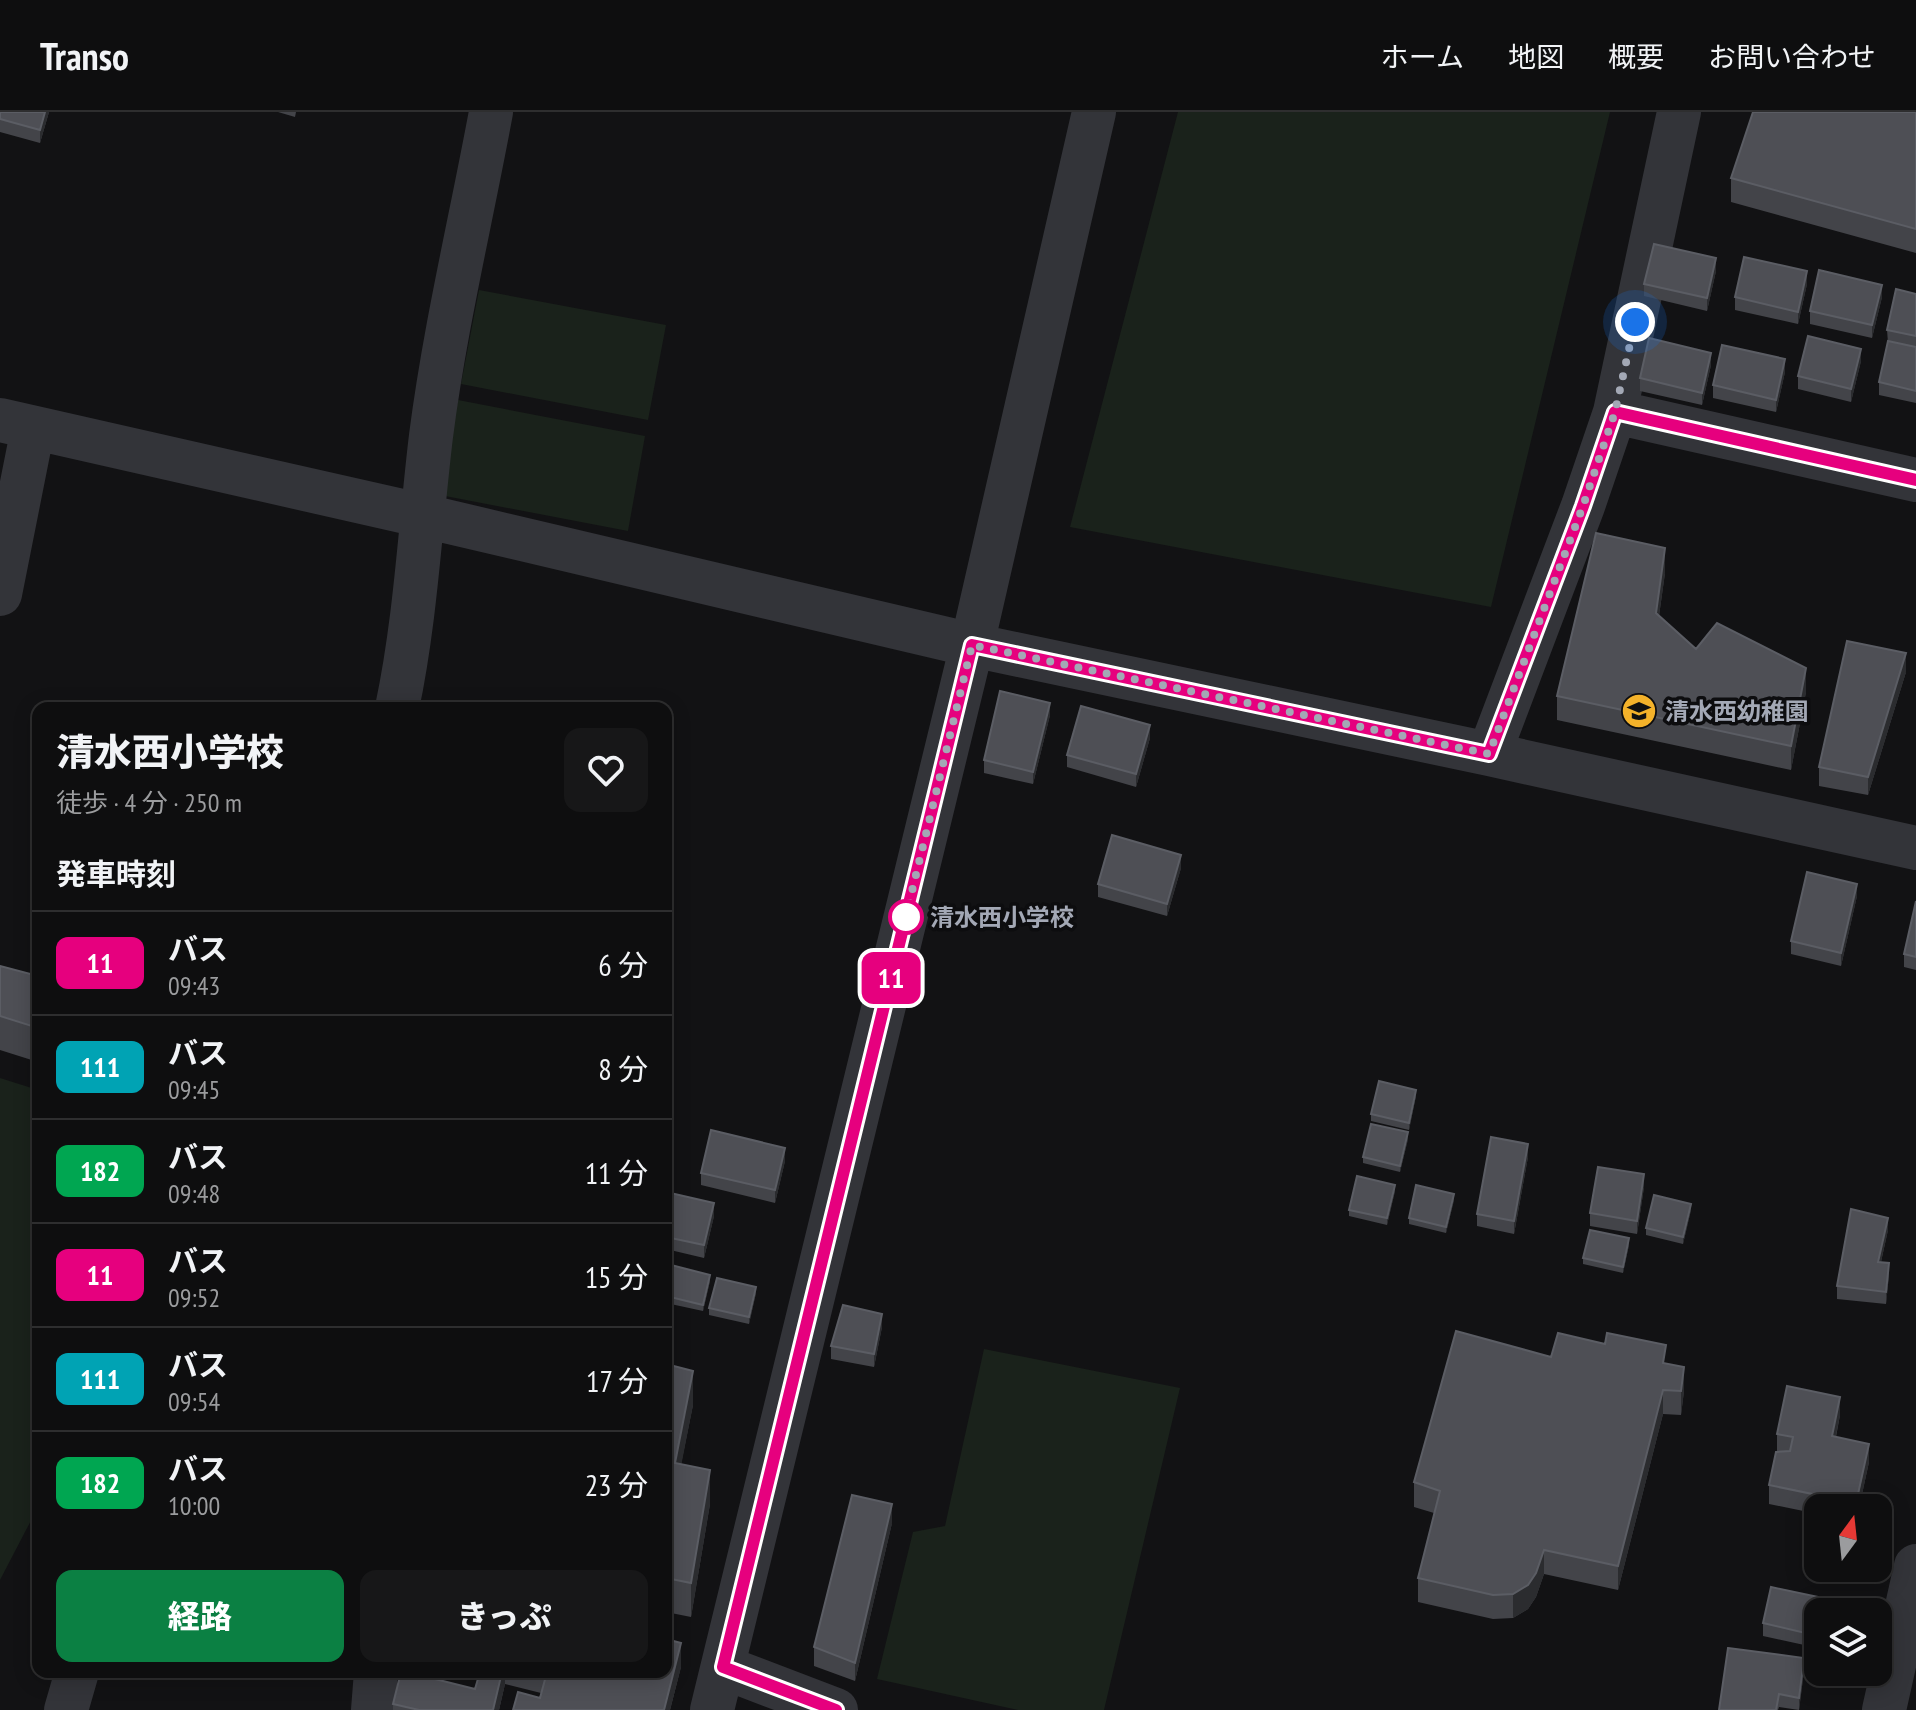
<!DOCTYPE html>
<html lang="ja">
<meta charset="utf-8">
<style>
body{margin:0;font-family:"PT Sans Narrow","Noto Sans JP",sans-serif;background:#171718;color:#f1f3f6;height:100vh;display:flex;flex-direction:column;font-size:30px;white-space:nowrap}
*{box-sizing:border-box;margin:0}
p{font-size:26px;color:#9b9c9e}
.icon{flex:none;width:44px;height:44px;fill:none;stroke:currentColor;stroke-width:2;stroke-linecap:round;stroke-linejoin:round}
.map{position:relative;flex:1;overflow:hidden}
.details{position:absolute;left:32px;top:590px;width:640px;height:976px;display:flex;flex-direction:column;background:#0e0e0f;border-radius:16px;box-shadow:0 4px 20px #0003,0 0 0 2px #2e2e2f}
.details>*{flex:none}
.badge{padding:0 16px;border-radius:12px;font-size:28px;line-height:52px}
.needle{width:52px;rotate:15deg}
.controls{position:absolute;left:1804px;top:1382px;display:grid;gap:16px}
.controls a{display:grid;place-items:center;width:88px;height:88px;border-radius:16px;background:#0e0e0f;box-shadow:0 4px 20px #0003,0 0 0 2px #2e2e2f;font-size:40px}
.you{position:absolute;width:40px;height:40px;margin:-20px;border:6px solid #fff;border-radius:50%;background:#1a73e8;box-shadow:0 0 0 12px #1a73e833}
.map>.badge{position:absolute;translate:-50% -50%;box-shadow:0 0 0 4px #fff}
h2{padding:0 24px;font-size:30px;line-height:72px}
.round{display:grid;place-items:center;flex:none;width:84px;height:84px;border-radius:16px;background:#171718}
.summary{display:flex;align-items:center;justify-content:space-between;height:136px;padding:0 24px}
h1{font-size:38px;font-weight:800;line-height:60px}
.primary-button{display:flex;gap:16px;margin-top:auto;padding:16px 24px}
.primary-button a{flex:1;height:92px;border-radius:16px;background:#0b8043;color:#fff;font-size:32px;font-weight:800;line-height:92px;text-align:center}
.primary-button a+a{background:#171718;color:#f1f3f6}
ul{padding:0;list-style:none}
li{display:flex;align-items:center;gap:24px;height:104px;padding:0 24px;border-top:2px solid #2e2e2f}
li div{flex:1}
li b{display:block;font-size:30px}
li em{font-style:normal}
li .badge{min-width:88px;font-weight:700;text-align:center}
header{display:flex;align-items:center;gap:48px;box-sizing:border-box;height:112px;padding:0 40px;background:#0e0e0f;border-bottom:2px solid #2e2e2f}
header strong{font-size:38px}
nav{display:flex;gap:44px;margin-inline-start:auto;font-size:28px}
.map>svg:first-child{display:block}
.green{fill:#1a221b}
.lines{fill:none;stroke-linecap:round;stroke-linejoin:round}
.minor{stroke:#333439;stroke-width:44}
.wall{fill:#434449}
.shaded-wall{fill:#2b2c2f}
.building{fill:#4e4f55;stroke:#5b5d64;stroke-width:2}
.line-casing{stroke:#fff;stroke-width:18}
.line{stroke:#e6007e;stroke-width:12}
.walk{stroke:#a3a8b5;stroke-width:8;stroke-dasharray:0 14.4}
.stop-dot{fill:#fff;stroke:#e6007e;stroke-width:4}
.labels{text-anchor:middle;dominant-baseline:central;stroke-width:7;stroke-linejoin:round;paint-order:stroke}
.poi-label{font-size:24px;font-weight:bold;fill:#a3a8b5;stroke:#0d0d0f;text-anchor:start}
.stop-label{font-size:24px;font-weight:bold;fill:#a3a8b5;stroke:#0d0d0f;text-anchor:start}
</style>
<header>
<strong>Transo</strong>
<nav><a>ホーム</a><a>地図</a><a>概要</a><a>お問い合わせ</a></nav>
</header>
<div class="map">
<svg width="1916" height="1598" viewBox="0 0 1916 1598">
<rect width="100%" height="100%" fill="#121214"/>
<path class="green" d="M1178 0H1610L1491 495 1070 415Z
M479 178 666 213 648 308 461 272Z
M458 288 645 324 628 419 440 383Z
M0 966 38 978V1395L0 1468Z
M984 1237 1180 1276 1104 1598H1018L877 1567 913 1420 945 1414Z"/>
<g class="lines">
<path class="minor" d="M1615 300 1916 368
M0 308 424 404 972 533 1489 642 1916 736
M0 482 33 316
M397 596C416 506 420 415 431 324 445 215 471 108 491 0
M1489 642 1583 394 1615 300 1679 0
M723 1555 836 1598
M66 1598 77 1560
M373 1598 376 1560
M712 1598 972 533 1094 0
M1884 1598 1916 1454"/>
</g>
<path class="wall" d="M0 0H49L40 31 0 20Z
M278 0H296L295 5Z
M1916 0V141L1731 90V66Z
M1716 159 1707 199 1644 184V172Z
M1807 172 1798 212 1735 198V185Z
M1916 182V291L1879 283V270L1888 231 1887 218Z
M1882 185 1872 226 1810 212V199Z
M1861 249 1851 290 1798 277V264Z
M1711 253 1702 293 1640 279V266Z
M1785 260 1776 300 1713 286V273Z
M1665 461 1659 504 1696 537 1806 580 1791 658 1557 608V584Z
M1906 560 1868 683 1819 674V655Z
M1050 603 1033 672 984 661V648Z
M1150 626 1136 675 1067 655V643Z
M1181 756 1167 804 1098 785V772Z
M1857 784 1841 854 1791 842V829Z
M1916 789V858L1904 855V842Z
M0 854 38 864V950L0 938Z
M1416 984 1409 1018 1371 1009V1002Z
M1408 1027 1400 1060 1363 1051V1045Z
M1528 1045 1514 1122 1477 1114V1102Z
M785 1049 775 1091 701 1073V1061Z
M1644 1075 1637 1122 1590 1114V1101Z
M1395 1079 1387 1113 1349 1104V1098Z
M666 1080 714 1104 704 1146 666 1137Z
M1454 1088 1446 1121 1409 1112V1106Z
M1691 1098 1683 1132 1646 1123V1116Z
M1888 1118 1881 1150 1889 1163 1886 1192 1837 1187V1174Z
M1629 1133 1623 1161 1583 1152V1146Z
M710 1169 703 1199 666 1191V1175Z
M756 1181 749 1212 709 1203V1196Z
M882 1215 874 1255 831 1247V1234Z
M1551 1245 1666 1251 1684 1279 1681 1303 1663 1302 1618 1478 1544 1462 1536 1485 1528 1497 1513 1506 1493 1507 1418 1490V1466L1434 1401 1414 1395V1370Z
M666 1252 693 1293 681 1352 710 1392 691 1505 666 1500Z
M1840 1303 1836 1325 1869 1350 1859 1396H1818V1402L1769 1392V1373L1777 1340V1322Z
M892 1411 855 1569 814 1554V1535Z
M1771 1475 1842 1490V1500H1818V1536L1763 1524V1511Z
M666 1527 681 1531V1555L670 1598H513L518 1580 540 1586 541 1581 505 1572 499 1598H393V1592L401 1560H407L475 1577 478 1565 460 1560H666Z
M1804 1559 1799 1598 1779 1595 1778 1598H1719Z"/>
<path class="shaded-wall" d="M45 0H49L40 31V18Z
M1716 146V159L1707 199V186Z
M1807 159V172L1798 212V200Z
M1882 173V185L1872 226V213Z
M1861 237V249L1851 290V277Z
M1711 241V253L1702 293V281Z
M1785 247V260L1776 300V288Z
M1665 436V461L1656 525V501Z
M1906 541V560L1868 683V665Z
M1806 556V580L1791 658V634Z
M1050 591V603L1033 672V660Z
M1150 613V626L1136 675V662Z
M1181 743V756L1167 804V792Z
M1857 772V784L1841 854V841Z
M1416 978V984L1409 1018V1011Z
M1408 1020V1027L1400 1060V1054Z
M1528 1032V1045L1514 1122V1109Z
M785 1036V1049L775 1091V1078Z
M1644 1062V1075L1637 1122V1109Z
M1395 1073V1079L1387 1113V1106Z
M1454 1082V1088L1446 1121V1115Z
M714 1091V1104L704 1146V1133Z
M1691 1092V1098L1683 1132V1125Z
M1888 1106V1118L1878 1163V1150Z
M1629 1126V1133L1623 1161V1155Z
M1889 1151V1163L1886 1192V1180Z
M710 1163V1169L703 1199V1193Z
M756 1175V1181L749 1212V1205Z
M882 1202V1215L874 1255V1242Z
M1684 1255V1279L1681 1303V1279Z
M693 1259V1293L675 1385V1351Z
M1663 1278V1302L1618 1478V1454Z
M1840 1285V1303L1832 1343V1324Z
M1869 1332V1350L1859 1396H1856Z
M710 1358V1392L691 1505V1471Z
M892 1392V1411L855 1569V1551Z
M1544 1438V1462L1536 1485 1528 1497 1513 1506V1482Z
M681 1531V1555L670 1598H664Z
M1804 1546V1559L1799 1598V1586Z
M502 1560H505V1572L499 1598H493Z"/>
<path class="building" d="M0 0H45L40 18 0 7Z
M1753 0H1916V117L1731 66Z
M1654 132 1716 146 1707 186 1644 172Z
M1744 145 1807 159 1798 200 1735 185Z
M1819 158 1882 173 1872 213 1810 199Z
M1896 177 1916 182V224L1887 218Z
M1808 224 1861 237 1851 277 1798 264Z
M1649 226 1711 241 1702 281 1640 266Z
M1888 229 1916 235V279L1879 270Z
M1722 233 1785 247 1776 288 1713 273Z
M1596 421 1665 436 1656 501 1696 537 1717 511 1806 556 1791 634 1557 584Z
M1847 529 1906 541 1868 665 1819 655Z
M1000 579 1050 591 1033 660 984 648Z
M1081 594 1150 613 1136 662 1067 643Z
M1112 723 1181 743 1167 792 1098 772Z
M1807 760 1857 772 1841 841 1791 829Z
M1916 789V845L1904 842Z
M0 854 38 864V916L0 904Z
M1379 969 1416 978 1409 1011 1371 1002Z
M1371 1012 1408 1020 1400 1054 1363 1045Z
M711 1018 785 1036 775 1078 701 1061Z
M1491 1025 1528 1032 1514 1109 1477 1102Z
M1598 1055 1644 1062 1637 1109 1590 1101Z
M1357 1064 1395 1073 1387 1106 1349 1098Z
M1416 1073 1454 1082 1446 1115 1409 1106Z
M666 1080 714 1091 704 1133 666 1125Z
M1654 1083 1691 1092 1683 1125 1646 1116Z
M1851 1097 1888 1106 1878 1150 1889 1151 1886 1180 1837 1174Z
M1590 1118 1629 1126 1623 1155 1583 1146Z
M671 1153 710 1163 703 1193 666 1184V1175Z
M717 1166 756 1175 749 1205 709 1196Z
M843 1193 882 1202 874 1242 831 1234Z
M1456 1219 1551 1245 1558 1221 1605 1232 1607 1221 1666 1233 1663 1251 1684 1255 1681 1279 1663 1278 1618 1454 1544 1438 1536 1461 1528 1473 1513 1482 1493 1483 1418 1466 1440 1379 1414 1370Z
M666 1252 693 1259 675 1351 710 1358 691 1471 666 1466Z
M1787 1274 1840 1285 1832 1324 1869 1332 1856 1391 1769 1373 1776 1340 1790 1339 1793 1325 1777 1322Z
M852 1383 892 1392 855 1551 814 1535Z
M1771 1475 1842 1490 1840 1500H1818V1524L1763 1511Z
M666 1527 681 1531 664 1598H513L518 1580 540 1586 547 1560H666Z
M1728 1536 1804 1546 1799 1586 1779 1582 1776 1598H1719Z
M401 1560H407L475 1577 480 1560H502L493 1598H419L393 1592Z"/>
<g class="lines">
<g class="line-casing">
<path id="line" d="M836 1598 723 1555 972 533 1489 642 1583 394 1615 300 1916 368"/>
</g>
<use href="#line" class="line"/>
<path class="walk" d="M906 805 904 812 972 533 1489 642 1583 394 1615 300 1635 210"/>
</g>
<defs>
<g id="school-disc" transform="scale(1.8)"><circle r="9.5" fill="#f4b22a" stroke="#0d0d0f"/><path d="M0-5L7-2L0 1L-7-2ZM-4 1L0 2.5L4 1V4Q0 6-4 4Z" fill="#111"/></g>
</defs>
<g fill-rule="evenodd">
<use href="#school-disc" x="1639" y="599"/>
</g>
<circle class="stop-dot" cx="906" cy="805" r="16"/>
<g class="labels">
<g class="poi-label">
<text x="1665" y="599">清水西幼稚園</text>
</g>
<g class="stop-label">
<text x="930" y="805">清水西小学校</text>
</g>
</g>
</svg>
<div class="controls">
<a><svg class="needle" viewBox="-14 -14 28 28"><path d="M0-13l5 13h-10z" fill="#e53935"/><path d="M0 13l5-13h-10z" fill="#9b9c9e"/></svg></a>
<a><svg class="icon" aria-label="layers" viewBox="0 0 24 24"><path d="M12 4l9 5-9 5-9-5zM3 14l9 5 9-5"/></svg></a>
</div>
<div class="you" style="left:1635px;top:210px"></div>
<b class="badge" style="left:891px;top:866px;background:#e6007e;color:#fff">11</b>
<section class="details">
<div class="summary"><div><h1>清水西小学校</h1><p>徒歩 · 4 分 · 250 m</p></div><a class="round"><svg class="icon" aria-label="heart" viewBox="0 0 24 24"><path d="M12 20l-8-8c-3-5 5-10 8-4 3-6 11-1 8 4z"/></svg></a></div>
<h2>発車時刻</h2>
<ul>
<li><span class="badge" style="background:#e6007e;color:#fff">11</span><div><b>バス</b><p>09:43</p></div><em>6 分</em></li>
<li><span class="badge" style="background:#00a3b4;color:#fff">111</span><div><b>バス</b><p>09:45</p></div><em>8 分</em></li>
<li><span class="badge" style="background:#00a651;color:#fff">182</span><div><b>バス</b><p>09:48</p></div><em>11 分</em></li>
<li><span class="badge" style="background:#e6007e;color:#fff">11</span><div><b>バス</b><p>09:52</p></div><em>15 分</em></li>
<li><span class="badge" style="background:#00a3b4;color:#fff">111</span><div><b>バス</b><p>09:54</p></div><em>17 分</em></li>
<li><span class="badge" style="background:#00a651;color:#fff">182</span><div><b>バス</b><p>10:00</p></div><em>23 分</em></li>
</ul>
<div class="primary-button"><a>経路</a><a>きっぷ</a></div>
</section>
</div>
